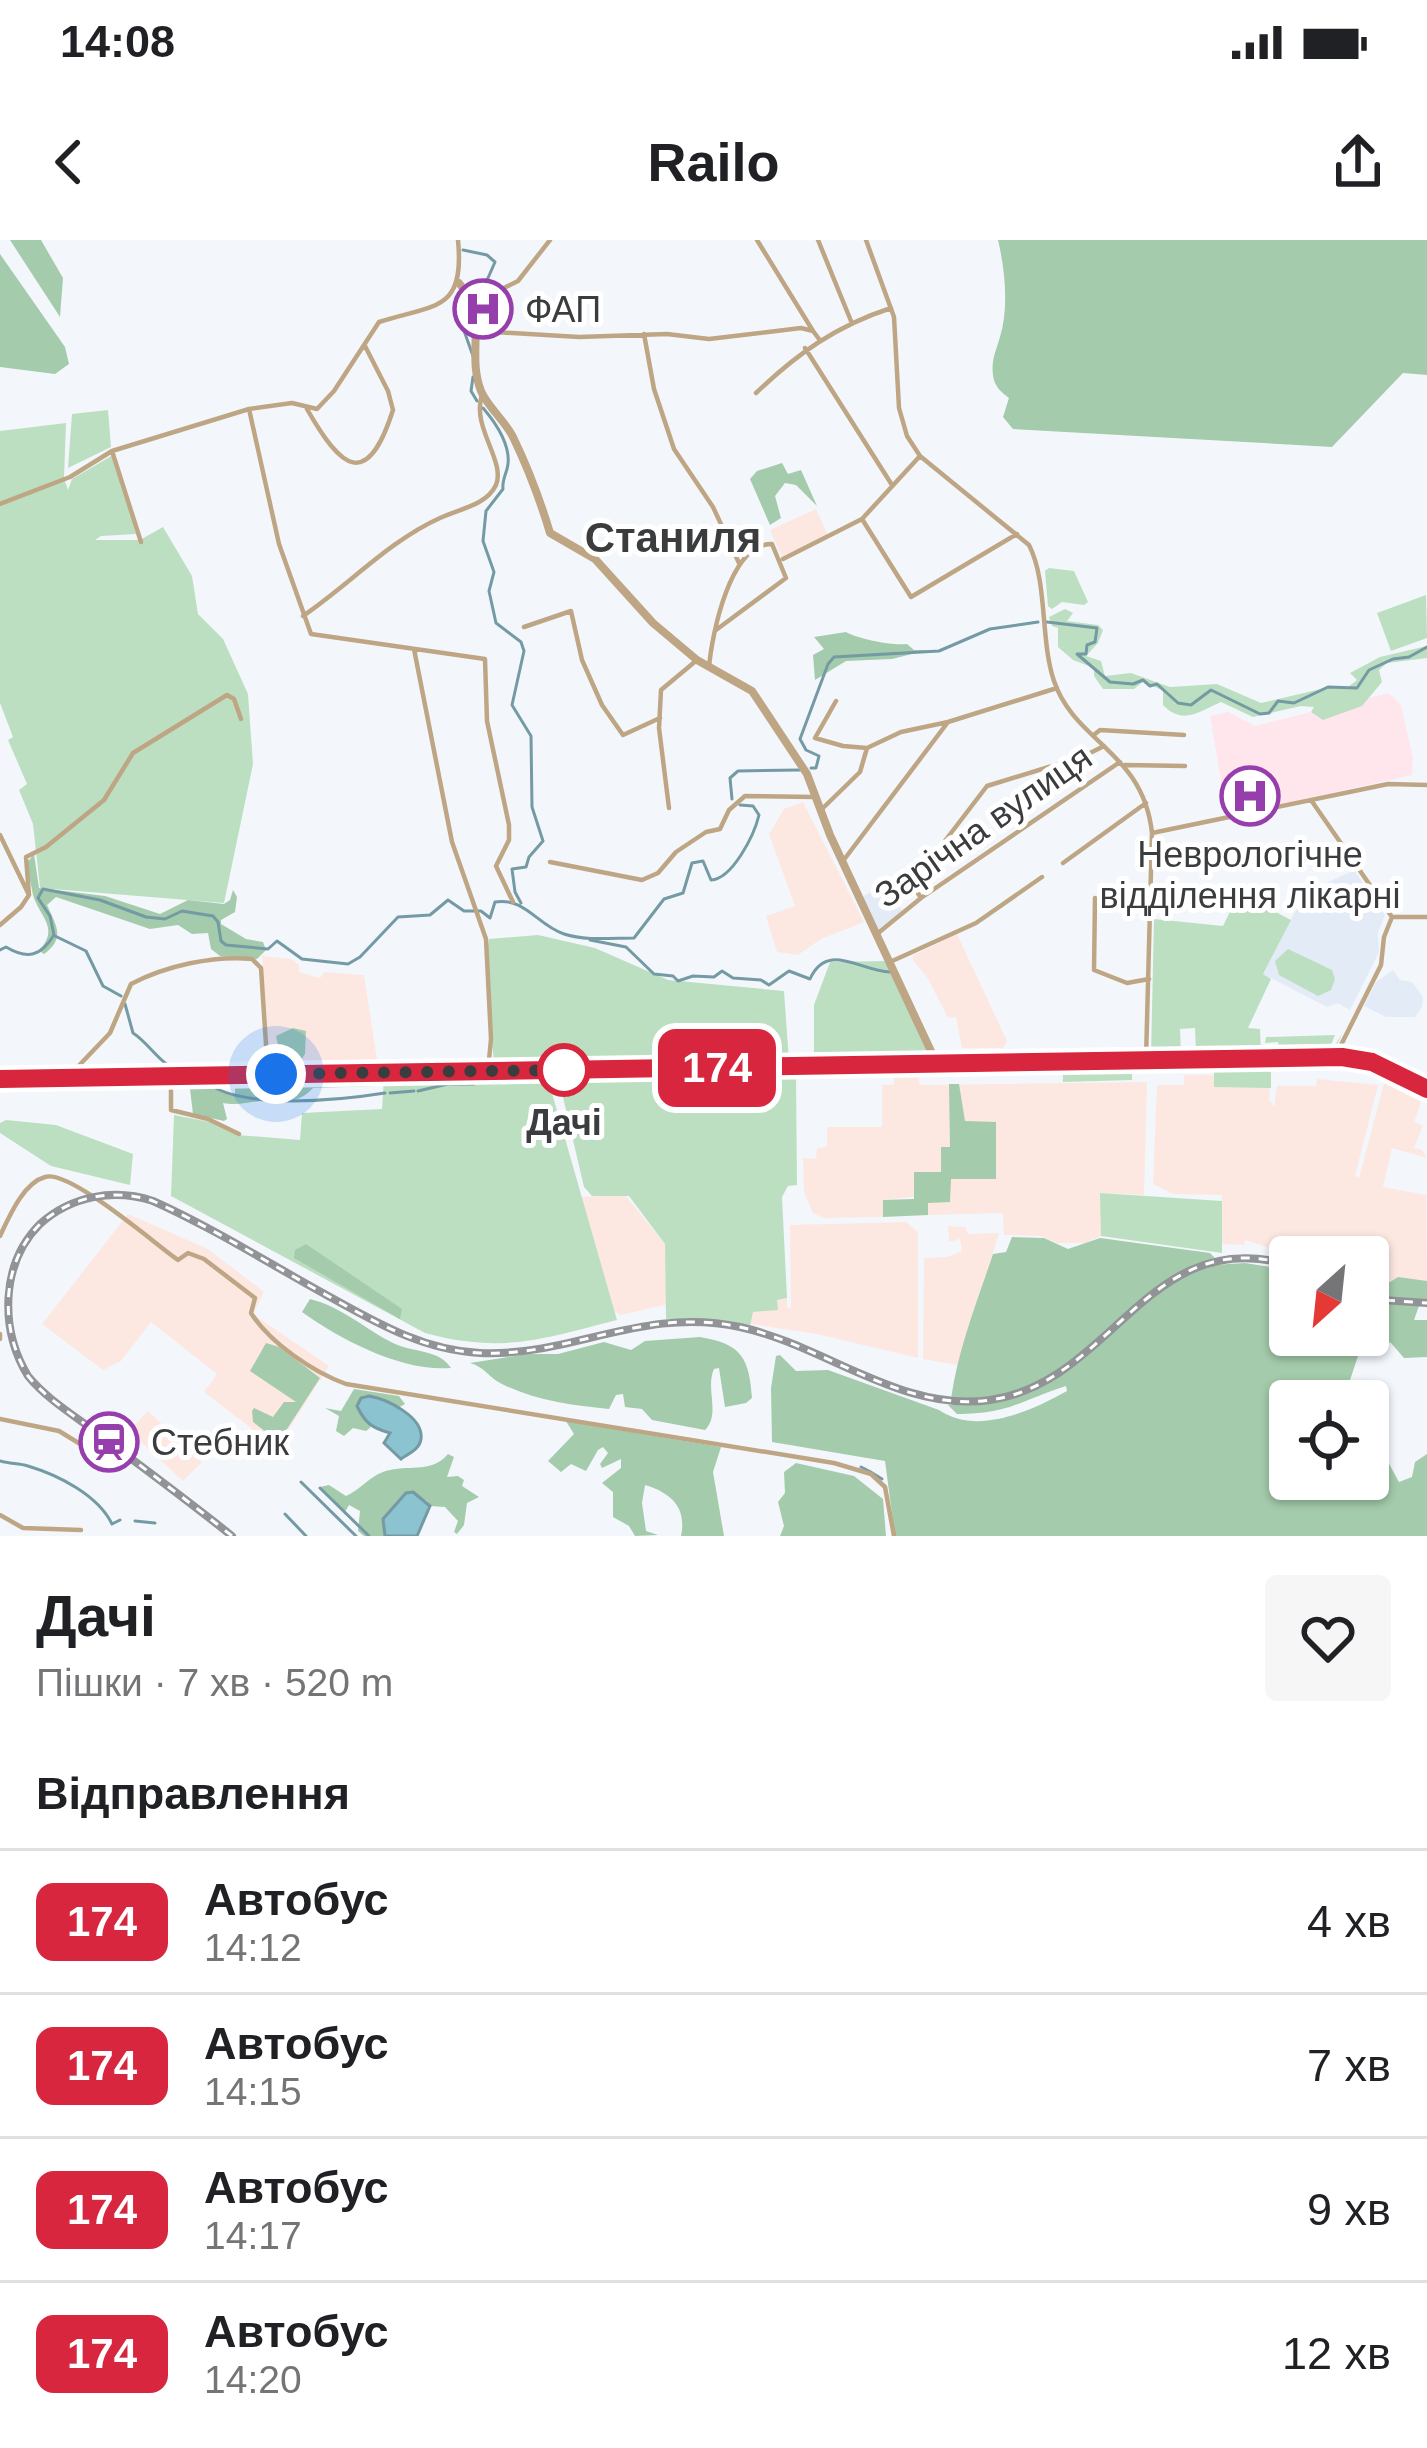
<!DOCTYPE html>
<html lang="uk">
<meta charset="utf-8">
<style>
body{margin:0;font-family:Helvetica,sans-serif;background:#f6f6f6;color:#202124;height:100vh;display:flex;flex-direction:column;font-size:45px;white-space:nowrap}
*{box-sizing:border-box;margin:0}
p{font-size:39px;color:#757577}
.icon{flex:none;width:66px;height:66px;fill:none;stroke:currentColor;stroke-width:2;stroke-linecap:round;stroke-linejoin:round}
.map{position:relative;height:1296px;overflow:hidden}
.panel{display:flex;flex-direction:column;background:#fff;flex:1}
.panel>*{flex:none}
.badge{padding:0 24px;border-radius:18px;font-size:42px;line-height:78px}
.needle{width:78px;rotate:207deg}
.fabs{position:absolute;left:1269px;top:996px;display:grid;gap:24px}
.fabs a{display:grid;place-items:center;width:120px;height:120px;border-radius:12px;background:#fff;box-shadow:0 3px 9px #0004;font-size:60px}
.you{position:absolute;width:60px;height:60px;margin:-30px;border:9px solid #fff;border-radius:50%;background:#1a73e8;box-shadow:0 0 0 18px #1a73e833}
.map>.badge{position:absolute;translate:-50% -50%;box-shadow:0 0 0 6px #fff}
h2{padding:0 36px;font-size:45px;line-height:108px}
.round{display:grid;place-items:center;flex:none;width:126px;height:126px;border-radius:12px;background:#f6f6f6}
.head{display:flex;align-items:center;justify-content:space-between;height:204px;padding:0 36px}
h1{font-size:57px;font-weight:600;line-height:90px}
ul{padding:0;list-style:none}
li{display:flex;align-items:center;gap:36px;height:144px;padding:0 36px;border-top:3px solid #e0e0e0}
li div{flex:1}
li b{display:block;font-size:45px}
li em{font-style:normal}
li .badge{min-width:132px;font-weight:700;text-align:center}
.status{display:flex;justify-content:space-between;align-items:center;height:84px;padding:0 60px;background:#fff;direction:ltr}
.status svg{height:33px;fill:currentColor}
header{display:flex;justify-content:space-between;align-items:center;height:156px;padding:0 36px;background:#fff;font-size:54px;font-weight:600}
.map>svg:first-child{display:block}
.built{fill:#e2ebf6}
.industrial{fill:#fce8e1}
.medical{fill:#ffe5ec}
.green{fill:#bcdfc2}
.forest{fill:#a4cbab}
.water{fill:#8cc3d0;stroke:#749aa4;stroke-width:3}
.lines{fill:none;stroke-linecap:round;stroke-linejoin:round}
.stream{stroke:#749aa4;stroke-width:3}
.minor{stroke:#bea685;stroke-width:4.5}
.tertiary{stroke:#bea685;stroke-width:8}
.rail-casing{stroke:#919397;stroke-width:8}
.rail{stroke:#fff;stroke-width:3;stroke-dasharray:9;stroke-linecap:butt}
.line-casing{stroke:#fff;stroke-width:27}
.line{stroke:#d7263d;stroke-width:18}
.walk{stroke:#3b3c3e;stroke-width:12;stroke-dasharray:0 21.6}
.stop-dot{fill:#fff;stroke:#d7263d;stroke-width:6}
.labels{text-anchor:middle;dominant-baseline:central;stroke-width:10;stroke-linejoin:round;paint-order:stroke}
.poi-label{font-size:36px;fill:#3b3c3e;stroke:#fff;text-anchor:start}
.street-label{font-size:36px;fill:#3b3c3e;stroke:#fff}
.stop-label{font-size:36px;font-weight:bold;fill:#3b3c3e;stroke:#fff}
.quarter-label{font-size:42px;font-weight:bold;fill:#3b3c3e;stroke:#fff}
</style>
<div class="status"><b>14:08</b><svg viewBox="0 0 49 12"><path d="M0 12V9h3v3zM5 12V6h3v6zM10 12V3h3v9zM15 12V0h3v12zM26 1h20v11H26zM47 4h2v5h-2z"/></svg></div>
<header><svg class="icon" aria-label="back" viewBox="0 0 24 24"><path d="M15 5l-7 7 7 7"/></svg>Railo<svg class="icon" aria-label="share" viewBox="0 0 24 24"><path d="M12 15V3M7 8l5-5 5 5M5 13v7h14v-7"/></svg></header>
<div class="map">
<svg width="1427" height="1296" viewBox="0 0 1427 1296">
<rect width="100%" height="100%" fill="#f3f7fc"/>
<path class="built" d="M1354 630 1385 675 1378 693 1379 712 1350 770 1338 763 1327 767 1263 734 1304 654Z
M887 643 902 671 878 690 862 657Z
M1393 730 1400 740 1412 742 1423 757 1422 767 1415 777H1386L1364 766 1376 742Z"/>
<path class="industrial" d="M816 269 828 296 782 317 770 290Z
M803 562 864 682 821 699 798 715 777 712 766 676 795 666 769 594 784 569Z
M957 694 1007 801 1003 808H962L956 777 948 778 927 737 913 720 912 716Z
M262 716 291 719 299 725V732L320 738 324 732 364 735 378 826 342 828 340 822 280 828 269 823Z
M917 831 920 845 1147 842 1144 955 1101 953V996L1085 1003H1057L1041 996 1004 995 1003 973 928 975V962H950L949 953 883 960V977L823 978 813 973 804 952 803 918 816 919 817 908 827 907V887H882V845H894V832Z
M1271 834 1269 859 1274 867 1277 846H1316L1317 839 1378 845 1355 936 1359 938 1384 843 1421 862 1414 882 1423 886 1414 908 1422 910 1427 918 1392 908 1383 947 1426 955 1427 1054 1368 1039V1017H1310L1298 1007H1267L1245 1000 1244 1005 1220 1004 1222 955 1173 954 1153 944 1157 845H1184V835Z
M625 955 665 1004 668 1064 621 1075 614 1071 581 957Z
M128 974 208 1009 264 1052 253 1074 329 1126 277 1208 204 1152 217 1134 151 1082 121 1121 103 1130 42 1084Z
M906 982 918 992V1118L817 1094 750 1084 753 1072 777 1060 787 1058V1068H791L790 985Z
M948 986 965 987 968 994 999 993 958 1125 923 1119 924 1018 948 1017 962 1011 960 999 949 1002Z
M148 1171 202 1222 183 1241 129 1191Z"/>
<path class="medical" d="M1389 453 1401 465 1413 518 1412 535 1227 576 1210 476 1228 472 1255 486Z"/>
<path class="green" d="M108 170 111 207 68 228 72 174Z
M66 183 64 238 68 250 72 239 113 215 136 294 101 296 95 300H140L163 287 192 336 198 374 223 399 248 454 253 524 224 663 40 648 33 584 19 550 27 544 8 500 13 497 0 463V191Z
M1049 328 1074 331 1088 362 1084 365 1062 362 1052 369 1048 366 1045 331Z
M1426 355 1427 398 1391 411 1377 373Z
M1065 369 1073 373 1067 381 1098 385 1103 390 1098 403 1086 416 1101 421 1105 436 1131 433 1170 447 1217 444 1261 463 1325 448 1348 447 1357 440 1350 433 1380 417 1427 406V418L1387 423 1379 430 1382 442 1362 466 1323 480 1311 472 1314 467 1301 466 1253 477 1221 462C1200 471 1183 486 1163 465V451L1144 441 1134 449H1103L1094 436V428L1073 420 1058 407V388L1052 386 1049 377Z
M1239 653 1291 680 1263 734 1271 739 1248 788 1260 789 1261 814 1196 815 1195 788 1180 789 1181 815 1151 816 1154 679 1223 686Z
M538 695 595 708 668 740 784 751 789 821 494 825 486 720 489 699Z
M1288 709 1332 730 1335 739 1331 750 1318 756 1279 735 1275 721Z
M887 721 931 815 928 819H814V765L830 722Z
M1342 794 1334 812 1265 814V806H1279L1278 802 1265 803 1266 797 1335 795 1331 805 1334 807Z
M1132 823V840L1063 842V828L1068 825Z
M1271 825V848L1214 847V826Z
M762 831H792L796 837 797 945 788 946 782 957 787 1058 777 1060 778 1070 753 1072 750 1086 706 1079H666L665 1004 629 956H592L584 947 558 836Z
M552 833V853L617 1080C542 1099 503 1114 425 1093L171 956 174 875 210 882 237 895 300 900 302 873 382 869 384 837Z
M6 880 56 885 133 914 130 945 51 926 0 893V883Z
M1100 953 1222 961V1013L1101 996Z"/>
<path class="forest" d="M10 0H41L63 38 60 77Z
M998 0H1427V135L1403 133 1332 207 1013 189 1003 177 1009 158C1001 152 994 146 993 135 991 120 996 111 1000 97 1009 67 1005 30 998 0Z
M0 14 65 107 69 124 55 134 0 127Z
M782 223 788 234 801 230 817 266 796 245 785 243 775 256 781 278 770 285 750 239 757 231Z
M846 392C858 399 893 406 907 404L914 410H928L892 419 846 421 815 440 813 415 824 409 814 397Z
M34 614 39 648 105 656 160 674 188 660 224 664 230 660 233 650 237 657 235 672 221 680V684L246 699 263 702 266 710 257 719 220 716 211 709 208 693 192 694 178 685 150 689 56 657 47 665C56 685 66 698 44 714L39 711C60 687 40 678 33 655 31 645 29 634 26 624Z
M293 788 306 791 305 814 297 826 272 823 273 818H281L276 796Z
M378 838 377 846 313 848C297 865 285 861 265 861 249 861 241 866 223 863L227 879 224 881 193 874 189 841H216L219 851 235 856V844L229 841Z
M949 844H959L965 881 996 882V939H951L950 962 928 963V975L883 977V960L914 959V932H941V907H950Z
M1012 997 1044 998 1068 1009 1100 998 1210 1013 1216 1019C1115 1046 1068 1177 951 1159 958 1109 977 1062 993 1014L1006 1012Z
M306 1004 402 1069 400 1079 294 1018 295 1010Z
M1245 1023 1290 1030V1095H1368V1061L1419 1066 1414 1080H1427V1117L1404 1118 1391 1103 1376 1098 1360 1110 1343 1161H1290V1239H1368V1196L1376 1200 1399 1242 1412 1237 1415 1222 1427 1214V1296H895L885 1221 772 1202 771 1148 776 1116 780 1115 796 1131 828 1130 939 1170C977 1196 1031 1171 1067 1151L1066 1146C1022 1160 1009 1174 957 1174L948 1165C977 1164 1005 1164 1032 1152 1093 1125 1127 1058 1189 1032 1206 1025 1226 1024 1245 1023Z
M1398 1037 1427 1041V1061L1368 1057V1039L1390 1042Z
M310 1059C342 1067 365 1089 393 1103 414 1113 439 1109 451 1128 402 1132 341 1100 302 1072Z
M700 1097C742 1104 749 1118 752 1158L746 1163 725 1167 719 1128 714 1129C705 1149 721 1174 705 1190L652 1180 642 1169 625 1167 623 1154 616 1155 609 1169C571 1165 537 1161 502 1144 489 1138 485 1127 470 1123L527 1114H558L604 1102 631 1110 645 1101Z
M266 1103 279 1107 320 1138 287 1189 275 1199 253 1182 252 1171 254 1168 273 1177 284 1162H296L250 1131Z
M354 1149 399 1156 405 1164 398 1168 381 1158H361L357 1166 371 1187 366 1191 353 1188 344 1196 336 1191 339 1176 325 1168 341 1171Z
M566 1181 721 1207 713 1232 724 1296H681C687 1267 671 1253 645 1245L642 1263 646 1291 658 1295 635 1296 629 1286 613 1277V1252L602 1243 621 1228V1219L602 1228 600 1224 608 1213 603 1207 598 1210 586 1231 571 1224 561 1232 548 1221 574 1194Z
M448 1214 454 1217 447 1237 458 1236 464 1240 462 1246 479 1257 467 1263 464 1285 457 1294 454 1292 458 1281 445 1267 430 1266 427 1261 406 1253 387 1275 386 1296H364L358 1291 360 1271 349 1265 345 1272 320 1247 329 1245 346 1256C362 1249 372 1233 390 1230 412 1225 432 1233 448 1214Z
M796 1223 854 1236 883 1259 886 1296H780L784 1286 778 1262 785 1253 784 1232Z"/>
<path class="water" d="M369 1156C387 1159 424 1177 421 1199 420 1209 408 1214 401 1219L384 1203 390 1193C372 1188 365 1183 357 1166L361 1158Z
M413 1252 430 1266 417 1296H385L383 1279 406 1253Z"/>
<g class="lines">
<path class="stream" d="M463 10 487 15 495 22 488 38 474 51
M466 56 462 85 473 116
M473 137 471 151 477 161
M483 168C496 183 513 208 507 229 505 236 502 242 503 249L486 271 483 301 494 332 489 351 496 383 521 402 524 411 512 465 531 496 532 567 543 601 529 617 526 627 512 629 515 652 521 663
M1047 382 1097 388 1095 402 1087 405 1086 414H1077L1110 442 1133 444 1143 440 1150 446 1157 444 1178 463 1191 465 1211 450 1260 474 1269 473 1278 461 1294 463 1328 447 1357 448 1369 430 1393 419 1409 417 1427 407
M811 528H816L819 516 806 510 800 499 828 424 834 417 939 411 990 389 1038 382
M732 559 730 538 738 531 800 530
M55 696 86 711 103 746 121 756
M590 700 626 707 654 734 673 736 678 741 693 736 714 737 722 731 733 738 761 740 769 745 789 731 810 739C827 701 860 731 890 732
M0 710 6 707C28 720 41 716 54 695L50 676 38 658 43 649 100 660 146 677 165 679 182 671 213 676 218 682 221 701 226 705 268 709 277 701 302 719 348 724 360 717 398 677 430 675 448 660 464 671H481L490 678 495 662C525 657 537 685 564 694 586 701 611 698 634 698L664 659 683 653 692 623 703 621 711 640C732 639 754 596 759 575L753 566 740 565
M125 764 133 793C153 806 162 831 189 832
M205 841C239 871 341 860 385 853
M418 851 448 844H474
M390 853 414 851
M0 1221C10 1224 19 1223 28 1226 58 1235 98 1255 112 1284L120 1280
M861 1227 867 1230
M869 1231 882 1239
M301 1242 356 1296
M320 1248 369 1296
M285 1274 306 1296
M135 1281 155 1283"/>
<path class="minor" d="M757 0 813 91
M818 0 851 81
M866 0 894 77 899 168 907 196 920 216 1029 305C1048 342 1040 400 1054 441 1075 503 1143 511 1152 593L1146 819
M475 62 518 41 550 0
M476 91 579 97 667 94 709 99 801 88 813 91 819 99
M644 94 654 149 674 209 713 267 739 323
M805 108 892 245
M756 153C798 113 836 86 891 68
M249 169 279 304 311 394 485 419 487 481 509 585V600L496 626 513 662
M307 169C341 229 367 251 393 170L388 151 365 106
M112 211 141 302
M0 264 70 237 112 211 249 169 292 163 317 169 334 151 379 82C435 64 465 72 458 0
M862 279 911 357 1017 294
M783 319 862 279 920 216
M303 376C350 344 389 301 440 278 458 269 486 266 496 245 506 221 471 187 482 155
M524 387 571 371 582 420 602 465 623 495 660 478
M414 409 452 602 486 699 491 799 488 831
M709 427C712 394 730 303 772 304L786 338 716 390
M836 461 815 498 843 506 867 508
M1095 494 1100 490 1184 495
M1125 525 1185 526
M1311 560 1392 677H1427
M669 568 659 488 661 450 697 420
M823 568 860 532 867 508 901 492 948 482
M1152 593 1388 544 1427 545
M0 595 29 655
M843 621 948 482 1057 448
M550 622 642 640 658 633 676 612 706 592 720 589 729 570 745 556 815 557
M1063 623 1146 563
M29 655 26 617 46 607 104 560 133 513 227 455 234 459 241 479
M921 658 914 647 915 640 987 546 1084 516 1104 506
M1095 658 1094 730 1127 743 1149 739
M0 685 21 667 29 655
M877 694 921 658 1120 522
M890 722 976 683 1042 637
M1341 805 1368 819
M1335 817 1381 725 1384 697 1392 677
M68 837 110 793 131 744C165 726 214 715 252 719L261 728 268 835
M171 838V870L208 879 239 894
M0 996C9 977 23 943 45 937 69 929 155 1004 178 1020L188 1013 204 1019 255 1058 251 1073C270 1103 313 1132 346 1144L834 1223 871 1234 885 1247 894 1296
M0 1094V1099
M0 1179 59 1191 116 1226
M0 1275 23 1288 81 1290"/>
<path class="tertiary" d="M459 43C489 78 466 113 481 151 487 166 505 181 513 197 527 226 541 263 550 293L595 319 653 383 697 420 752 451 807 534 830 595 937 824
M0 839 1335 817 1373 822 1427 849"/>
<g class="rail-casing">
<path id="rail" d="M1368 1059 1427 1063
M232 1296C186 1259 139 1225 92 1189 70 1173 45 1157 28 1136 0 1090 0 1024 40 984 71 956 114 948 153 961 211 987 265 1021 321 1052 372 1080 420 1110 480 1113 571 1117 643 1066 740 1087 824 1105 902 1173 990 1160 1113 1143 1148 983 1290 1025"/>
</g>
<use href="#rail" class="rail"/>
</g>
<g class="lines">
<g class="line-casing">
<path id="line" d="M0 839 1342 817 1372 822 1427 849"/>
</g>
<use href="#line" class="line"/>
<path class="walk" d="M276 834 564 830"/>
</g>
<defs>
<g id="hospital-ring" transform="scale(3)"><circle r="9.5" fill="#fff" stroke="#963fac" stroke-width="1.5"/><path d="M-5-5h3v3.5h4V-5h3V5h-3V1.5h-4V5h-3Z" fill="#963fac"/></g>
<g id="station-ring" transform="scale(3)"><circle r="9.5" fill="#fff" stroke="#963fac" stroke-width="1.5"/><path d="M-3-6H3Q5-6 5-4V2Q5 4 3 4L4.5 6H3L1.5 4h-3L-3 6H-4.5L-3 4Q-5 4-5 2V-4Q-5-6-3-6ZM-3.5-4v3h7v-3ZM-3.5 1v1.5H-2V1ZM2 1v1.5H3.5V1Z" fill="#963fac"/></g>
</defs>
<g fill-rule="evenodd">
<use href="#hospital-ring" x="483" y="69"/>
<use href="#hospital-ring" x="1250" y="556"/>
<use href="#station-ring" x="109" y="1202"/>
</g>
<circle class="stop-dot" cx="564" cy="830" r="24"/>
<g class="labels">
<g class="poi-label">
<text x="525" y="69">ФАП</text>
<text x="1250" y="614" text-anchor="middle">Неврологічне<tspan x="1250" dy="41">відділення лікарні</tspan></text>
<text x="151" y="1202">Стебник</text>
</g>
<g class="street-label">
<text transform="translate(983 586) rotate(-35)">Зарічна вулиця</text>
</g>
<g class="stop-label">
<text x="564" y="882">Дачі</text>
</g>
<g class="quarter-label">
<text x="673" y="297">Станиля</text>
</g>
</g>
</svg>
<div class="fabs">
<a><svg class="needle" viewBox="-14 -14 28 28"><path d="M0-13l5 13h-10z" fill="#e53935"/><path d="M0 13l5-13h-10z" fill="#757577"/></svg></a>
<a><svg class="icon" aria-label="locate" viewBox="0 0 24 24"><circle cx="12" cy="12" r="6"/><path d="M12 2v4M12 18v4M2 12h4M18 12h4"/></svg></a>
</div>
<div class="you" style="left:276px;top:834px"></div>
<b class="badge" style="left:717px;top:828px;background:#d7263d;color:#fff">174</b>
</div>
<section class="panel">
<div class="head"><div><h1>Дачі</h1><p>Пішки · 7 хв · 520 m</p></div><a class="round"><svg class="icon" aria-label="heart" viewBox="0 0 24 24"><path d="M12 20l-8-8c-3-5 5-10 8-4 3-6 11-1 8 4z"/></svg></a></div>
<h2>Відправлення</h2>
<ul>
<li><span class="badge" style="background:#d7263d;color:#fff">174</span><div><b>Автобус</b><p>14:12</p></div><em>4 хв</em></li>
<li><span class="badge" style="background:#d7263d;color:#fff">174</span><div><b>Автобус</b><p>14:15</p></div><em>7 хв</em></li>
<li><span class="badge" style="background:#d7263d;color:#fff">174</span><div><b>Автобус</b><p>14:17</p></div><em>9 хв</em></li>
<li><span class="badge" style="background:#d7263d;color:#fff">174</span><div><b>Автобус</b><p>14:20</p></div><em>12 хв</em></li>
</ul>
</section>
